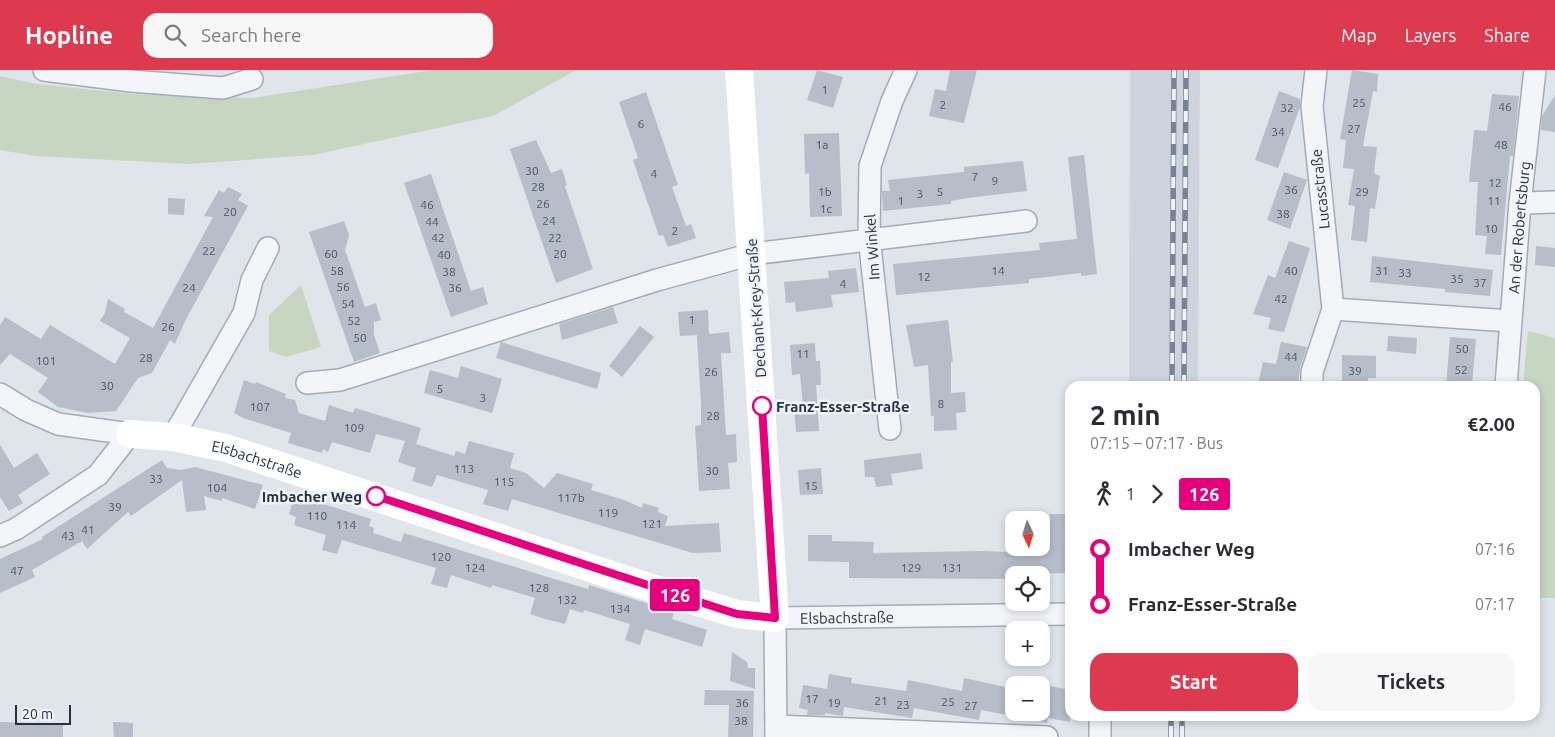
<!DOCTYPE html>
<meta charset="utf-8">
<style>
body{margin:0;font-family:Ubuntu,sans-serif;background:#f7f7f7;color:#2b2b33;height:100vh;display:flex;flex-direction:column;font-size:19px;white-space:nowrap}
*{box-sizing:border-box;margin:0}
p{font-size:16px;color:#7c7c81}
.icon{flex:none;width:28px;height:28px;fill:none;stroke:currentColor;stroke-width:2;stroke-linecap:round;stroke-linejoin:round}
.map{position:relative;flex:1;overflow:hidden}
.panel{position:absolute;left:1065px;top:311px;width:475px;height:340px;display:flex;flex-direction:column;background:#fff;border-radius:15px;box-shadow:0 2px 8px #0003}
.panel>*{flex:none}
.badge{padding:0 10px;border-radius:4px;font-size:18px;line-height:32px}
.needle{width:32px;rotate:176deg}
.buttons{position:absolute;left:1005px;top:441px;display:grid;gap:10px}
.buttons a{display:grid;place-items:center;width:45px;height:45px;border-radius:10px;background:#fff;box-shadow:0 2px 8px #0003;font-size:25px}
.scale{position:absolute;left:15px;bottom:12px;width:56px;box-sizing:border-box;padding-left:5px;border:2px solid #273144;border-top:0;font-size:14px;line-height:18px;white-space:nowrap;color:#273144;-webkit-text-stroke:4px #f0f3f8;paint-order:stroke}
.map>.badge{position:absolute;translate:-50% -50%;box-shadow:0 0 0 2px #fff}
.legs{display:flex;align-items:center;gap:8px;height:55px;padding:0 25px;font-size:16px}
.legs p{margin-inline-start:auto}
.summary{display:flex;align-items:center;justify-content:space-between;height:85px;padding:0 25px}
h1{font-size:28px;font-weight:700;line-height:38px}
.primary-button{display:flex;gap:10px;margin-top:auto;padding:10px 25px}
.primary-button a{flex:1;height:58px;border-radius:15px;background:#dd394f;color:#fff;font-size:20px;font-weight:700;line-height:58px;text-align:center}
.primary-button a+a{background:#f7f7f7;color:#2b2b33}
ul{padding:0 25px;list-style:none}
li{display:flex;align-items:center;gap:18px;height:55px;font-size:19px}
li i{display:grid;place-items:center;width:8px;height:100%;margin:0 6px;background:currentColor}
li i::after{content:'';width:12px;height:12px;margin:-6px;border:4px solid;border-radius:50%;background:#fff}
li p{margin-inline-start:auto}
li:first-child i{background:linear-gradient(#0000 50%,currentColor 0)}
li:last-child i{background:linear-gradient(currentColor 50%,#0000 0)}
header{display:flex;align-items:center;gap:30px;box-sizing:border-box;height:70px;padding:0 25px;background:#dd394f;color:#fff}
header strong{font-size:24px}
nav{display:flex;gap:28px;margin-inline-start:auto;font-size:18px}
.search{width:350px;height:45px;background:#f7f7f7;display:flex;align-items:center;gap:12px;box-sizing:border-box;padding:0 18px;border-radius:15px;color:#7c7c81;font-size:19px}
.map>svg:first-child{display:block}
.built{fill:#ced3dd}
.green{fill:#c6d6c1}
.building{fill:#b7bdc9}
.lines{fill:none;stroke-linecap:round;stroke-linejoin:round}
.street-casing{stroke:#a5abb6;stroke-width:24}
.street{stroke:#f4f5f9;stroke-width:21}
.secondary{stroke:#fff;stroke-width:28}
.rail-casing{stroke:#788396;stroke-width:5.5}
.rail{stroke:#f0f3f8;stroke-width:4;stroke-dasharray:11;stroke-linecap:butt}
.line-1-casing{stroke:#fff;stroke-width:11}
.line-1{stroke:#e6007e;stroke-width:8}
.stop-1-dot{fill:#fff;stroke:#e6007e;stroke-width:2.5}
.labels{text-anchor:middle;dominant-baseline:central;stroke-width:5;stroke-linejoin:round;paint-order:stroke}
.number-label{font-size:12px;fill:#4b5465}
.street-label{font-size:15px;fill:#273144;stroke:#f0f3f8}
.stop-label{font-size:15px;font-weight:bold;fill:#273144;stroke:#f0f3f8;text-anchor:start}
</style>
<header>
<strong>Hopline</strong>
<div class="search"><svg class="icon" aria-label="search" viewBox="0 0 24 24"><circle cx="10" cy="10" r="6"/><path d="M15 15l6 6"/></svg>Search here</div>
<nav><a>Map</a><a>Layers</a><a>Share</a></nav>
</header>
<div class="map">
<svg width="1555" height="667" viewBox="0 0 1555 667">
<rect width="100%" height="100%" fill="#e0e4eb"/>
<path class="built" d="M1130 0H1200L1198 316H1129Z"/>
<path class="green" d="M433 0H576L493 46 313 85 189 94 36 86 0 80V6L36 14 132 24 252 28Z
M301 215 321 277 286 287 269 281V245Z
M1528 261 1555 268V528H1535V316H1523Z"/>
<path class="building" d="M817 0 843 7 833 38 807 30Z
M950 0H977L964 53 929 46 935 19 946 21Z
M1352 0 1378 4 1377 22 1373 21 1363 76 1377 77 1374 103 1380 106 1375 139 1370 138 1367 172 1351 170 1355 136 1348 135 1354 99 1343 98 1346 70 1340 69Z
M1279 21 1300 29V37L1278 98 1255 90Z
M646 22 678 115 672 117 686 156 691 154 696 168 668 177 663 165 659 166 633 90 638 88 619 32Z
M1492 24 1519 26 1513 86H1510L1501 185 1485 184 1487 166 1475 165 1478 112H1469L1474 60 1487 61Z
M1555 25V62L1541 60 1542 46Z
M839 63 842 146 810 147 809 103 805 104 804 64Z
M536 70 551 103 562 99 567 115 565 116 593 199 556 213 510 79Z
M1084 85 1097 204 1081 206V203L1029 209V213L896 225 893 194 1040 180 1039 173 1077 169 1068 87Z
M1023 91 1027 121 968 128 951 131V134L883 141 882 121H890L888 110 964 102V97Z
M1284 102 1307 110 1290 159 1267 150Z
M431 104 471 221 483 217 488 234 451 247 404 113Z
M228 117 242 124 238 130 248 136 185 251 175 274 170 270 152 303 138 308 116 341 88 343 58 337 38 322 48 308 10 284 0 295V255L5 247 41 269 50 255 115 294 130 268 100 251 105 243 108 229 125 239 124 242 153 258 213 147 204 146 219 120 224 123Z
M168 128 185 129 184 145 168 144Z
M344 151 349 165 345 180 365 237 376 233 381 250 374 252V265L380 283 354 292 309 162Z
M1289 171 1310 178 1284 262 1268 259 1271 248 1253 244 1268 205 1275 208Z
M1536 176 1555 178V197L1535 195Z
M1372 186 1493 200 1490 226 1445 222V219L1370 212Z
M856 198 859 222 831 225 833 237 796 242 795 232 786 233 784 212 829 208 828 201Z
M613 237 618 253 562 270 559 254Z
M708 240 709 264 729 262 731 283H721L726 365 736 364 737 392 728 393 730 419 699 421 695 356 701 355V335L697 265 680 266 678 242Z
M948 250 953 292H951V323L965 322 966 342 956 343 957 360 934 361V346H931L928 295 914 297 906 255Z
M640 256 654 267 622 307 609 296Z
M1388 266 1417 268 1416 284 1387 281Z
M1450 267 1476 269 1472 316H1446Z
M501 272 601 303 597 319 496 288Z
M1281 272 1307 277 1300 298 1298 316H1269L1258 314 1263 292 1276 294Z
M815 273 816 291H820L821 315H816L819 361 796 362 794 337 803 336 800 304 792 305 790 275Z
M1342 285 1376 286V308H1368V316H1342Z
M461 296 502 309 492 343 424 323 430 300 458 308Z
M244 310 255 314 256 312 286 324 285 328 295 330 299 343 325 351 329 335 353 343 355 338 421 358 416 374 454 386 456 381 465 384 469 371 514 383 510 398 526 403 544 418 557 403 593 414 591 420 624 430 642 438 643 433 659 438 658 442 668 446 665 456 719 453 721 482 693 483 512 429 508 441 483 434 488 420 437 405 432 417 412 411 416 398 398 392 405 371 376 364 370 383 332 372 328 382 323 379 322 383 288 373 291 363 243 348 234 343Z
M0 375 14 398 37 383 50 404 18 425 23 433 9 441 0 427Z
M921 383 923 399 891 404 893 415 876 417 874 407H865L864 390Z
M162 390 167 398 181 400 195 397 263 415 255 439 222 428V431L204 426 206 440 186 442 182 410 131 446 128 442 87 479 82 471 32 500 35 507 0 523V489L43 469 42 467Z
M821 398 823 424 800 425 798 400Z
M295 425 371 449 369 456 374 458 373 463 401 472 404 463 564 512 588 519 589 515 674 542 672 549 707 560 702 577 645 559 640 575 625 570 630 554 584 540 583 543 570 539 565 554 545 549 530 544 535 528 492 515 491 518 451 505 447 518 431 514 436 498 342 470 337 484 322 480 326 465 294 455 296 447 289 444Z
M1050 444H1067V503L1013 504V509L849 508V492L808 491V465H832V471L874 472 873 483 983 481 1030 483V478L1050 477Z
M732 582 747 592 748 598H755V619L730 611Z
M829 604 852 608 851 613 906 621 908 610 962 621 964 608 1014 619V642H1041V615H1019L1020 610 1070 620V652L1048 648 1047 653 981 640 979 650 914 638 912 648 844 637 843 646 825 643V645H807L808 640 799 638 803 615 827 619Z
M705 620 754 621 753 667H728L729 635H704Z
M0 652 63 654V667H0Z
M113 652 133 653V667H114Z"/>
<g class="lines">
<g class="street-casing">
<g id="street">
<path d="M44 0 131 11 223 18 252 9"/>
<path d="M1520 133 1555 132"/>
<path d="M1333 239 1510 251"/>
<path d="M307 313 340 310 657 210 752 184 1026 151"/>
<path d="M1312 316V302L1333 239 1312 36 1316 0"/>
<path id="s1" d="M1506 316 1520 133 1535 0"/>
<path d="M0 324 26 340 58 354 130 364"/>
<path d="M890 359 869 167 870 96 892 31 906 0"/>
<path d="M173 367 244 243 252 210 268 178"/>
<path d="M0 466 16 459 98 405 130 364"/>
<path d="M1100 646V667"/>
<path d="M776 656 1047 667"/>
<path id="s2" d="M776 667 775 548 1070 544"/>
</g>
</g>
<use href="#street" class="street"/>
<path class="secondary" id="s3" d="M130 364 173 367 226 378 642 515 737 544 775 548 739 0"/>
<g class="rail-casing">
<path id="rail" d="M1172 316 1174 0
M1184 316 1186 0
M1171 667V646
M1182 667V646"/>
</g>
<use href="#rail" class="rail"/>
</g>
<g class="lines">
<g class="line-1-casing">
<path id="line-1" d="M376 426 718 538 737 544 775 548 762 336"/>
</g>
<use href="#line-1" class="line-1"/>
</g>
<g class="stop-1-dot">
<circle cx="762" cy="336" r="9"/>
<circle cx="376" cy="426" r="9"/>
</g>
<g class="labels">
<g class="number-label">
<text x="825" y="19">1</text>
<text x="1359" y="32">25</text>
<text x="943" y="34">2</text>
<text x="1505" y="36">46</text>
<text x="1287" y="37">32</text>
<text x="641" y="53">6</text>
<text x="1354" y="58">27</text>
<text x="1278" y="61">34</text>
<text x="822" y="74">1a</text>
<text x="1501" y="74">48</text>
<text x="532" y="100">30</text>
<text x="654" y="103">4</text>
<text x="975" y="106">7</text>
<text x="995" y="110">9</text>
<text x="1495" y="112">12</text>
<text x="538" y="116">28</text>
<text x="1291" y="119">36</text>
<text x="825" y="121">1b</text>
<text x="940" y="121">5</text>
<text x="1362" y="121">29</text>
<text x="920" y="123">3</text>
<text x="901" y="130">1</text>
<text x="1494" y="130">11</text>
<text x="543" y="133">26</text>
<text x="427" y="134">46</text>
<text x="826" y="138">1c</text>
<text x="230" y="141">20</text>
<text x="1283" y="143">38</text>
<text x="549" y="150">24</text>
<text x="432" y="151">44</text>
<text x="1491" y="158">10</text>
<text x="675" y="160">2</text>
<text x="438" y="167">42</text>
<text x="555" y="167">22</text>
<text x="209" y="180">22</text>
<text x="331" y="183">60</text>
<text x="560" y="183">20</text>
<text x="444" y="184">40</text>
<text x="337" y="200">58</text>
<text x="998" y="200">14</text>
<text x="1291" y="200">40</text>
<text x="1382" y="200">31</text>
<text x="449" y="201">38</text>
<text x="1405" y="202">33</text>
<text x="924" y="206">12</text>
<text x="1457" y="208">35</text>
<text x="1480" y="212">37</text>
<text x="843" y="213">4</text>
<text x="343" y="216">56</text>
<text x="189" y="217">24</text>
<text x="455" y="217">36</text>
<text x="1281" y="228">42</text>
<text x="348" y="233">54</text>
<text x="692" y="249">1</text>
<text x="354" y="250">52</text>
<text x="168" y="256">26</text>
<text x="360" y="267">50</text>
<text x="1462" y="278">50</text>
<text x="803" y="283">11</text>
<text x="1291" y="286">44</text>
<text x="146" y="287">28</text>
<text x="46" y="290">101</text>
<text x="1461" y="299">52</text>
<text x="1355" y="300">39</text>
<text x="711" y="301">26</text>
<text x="107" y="315">30</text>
<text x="440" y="318">5</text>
<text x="483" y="327">3</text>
<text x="941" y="333">8</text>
<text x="260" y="336">107</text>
<text x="713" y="345">28</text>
<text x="354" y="357">109</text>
<text x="464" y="398">113</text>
<text x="712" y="400">30</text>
<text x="156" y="408">33</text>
<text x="504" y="411">115</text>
<text x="811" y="415">15</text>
<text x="217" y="417">104</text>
<text x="571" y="427">117b</text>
<text x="115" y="436">39</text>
<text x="608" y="442">119</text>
<text x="317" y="445">110</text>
<text x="652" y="453">121</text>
<text x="346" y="454">114</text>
<text x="88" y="459">41</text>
<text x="68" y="465">43</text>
<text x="441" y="486">120</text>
<text x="475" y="497">124</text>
<text x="911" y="497">129</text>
<text x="952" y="497">131</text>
<text x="17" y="500">47</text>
<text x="539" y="517">128</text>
<text x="567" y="529">132</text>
<text x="620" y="538">134</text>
<text x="812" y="628">17</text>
<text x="881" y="630">21</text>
<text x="948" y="631">25</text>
<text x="742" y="632">36</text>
<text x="834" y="632">19</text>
<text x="903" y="634">23</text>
<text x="971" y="635">27</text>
<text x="741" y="650">38</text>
</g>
<g class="street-label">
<text transform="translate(1320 119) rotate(-96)">Lucasstraße</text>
<text stroke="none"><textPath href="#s1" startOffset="159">An der Robertsburg</textPath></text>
<text transform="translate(872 177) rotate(-94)">Im Winkel</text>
<text transform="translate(756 238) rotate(-94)">Dechant-Krey-Straße</text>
<text stroke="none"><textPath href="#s3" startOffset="130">Elsbachstraße</textPath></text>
<text stroke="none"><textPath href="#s2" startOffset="191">Elsbachstraße</textPath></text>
</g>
<g class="stop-label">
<text x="776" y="336">Franz-Esser-Straße</text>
<text x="362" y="426" text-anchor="end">Imbacher Weg</text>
</g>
</g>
</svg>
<div class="buttons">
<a><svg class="needle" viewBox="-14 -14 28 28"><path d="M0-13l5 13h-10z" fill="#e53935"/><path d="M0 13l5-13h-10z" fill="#7c7c81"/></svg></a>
<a><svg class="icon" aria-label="locate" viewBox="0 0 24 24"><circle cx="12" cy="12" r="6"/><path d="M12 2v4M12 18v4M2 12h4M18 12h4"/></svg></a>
<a>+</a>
<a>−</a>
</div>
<div class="scale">20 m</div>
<b class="badge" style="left:675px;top:525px;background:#e6007e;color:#fff">126</b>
<section class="panel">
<div class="summary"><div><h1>2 min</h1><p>07:15 – 07:17 · Bus</p></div><b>€2.00</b></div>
<div class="legs"><svg class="icon" aria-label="walk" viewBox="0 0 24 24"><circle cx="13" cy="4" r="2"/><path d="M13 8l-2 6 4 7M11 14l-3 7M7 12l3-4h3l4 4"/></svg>1<svg class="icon" aria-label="forward" viewBox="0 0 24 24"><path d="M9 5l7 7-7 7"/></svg><b class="badge" style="background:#e6007e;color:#fff">126</b></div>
<ul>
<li><i style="color:#e6007e"></i><b>Imbacher Weg</b><p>07:16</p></li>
<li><i style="color:#e6007e"></i><b>Franz-Esser-Straße</b><p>07:17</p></li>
</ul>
<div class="primary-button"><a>Start</a><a>Tickets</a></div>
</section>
</div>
